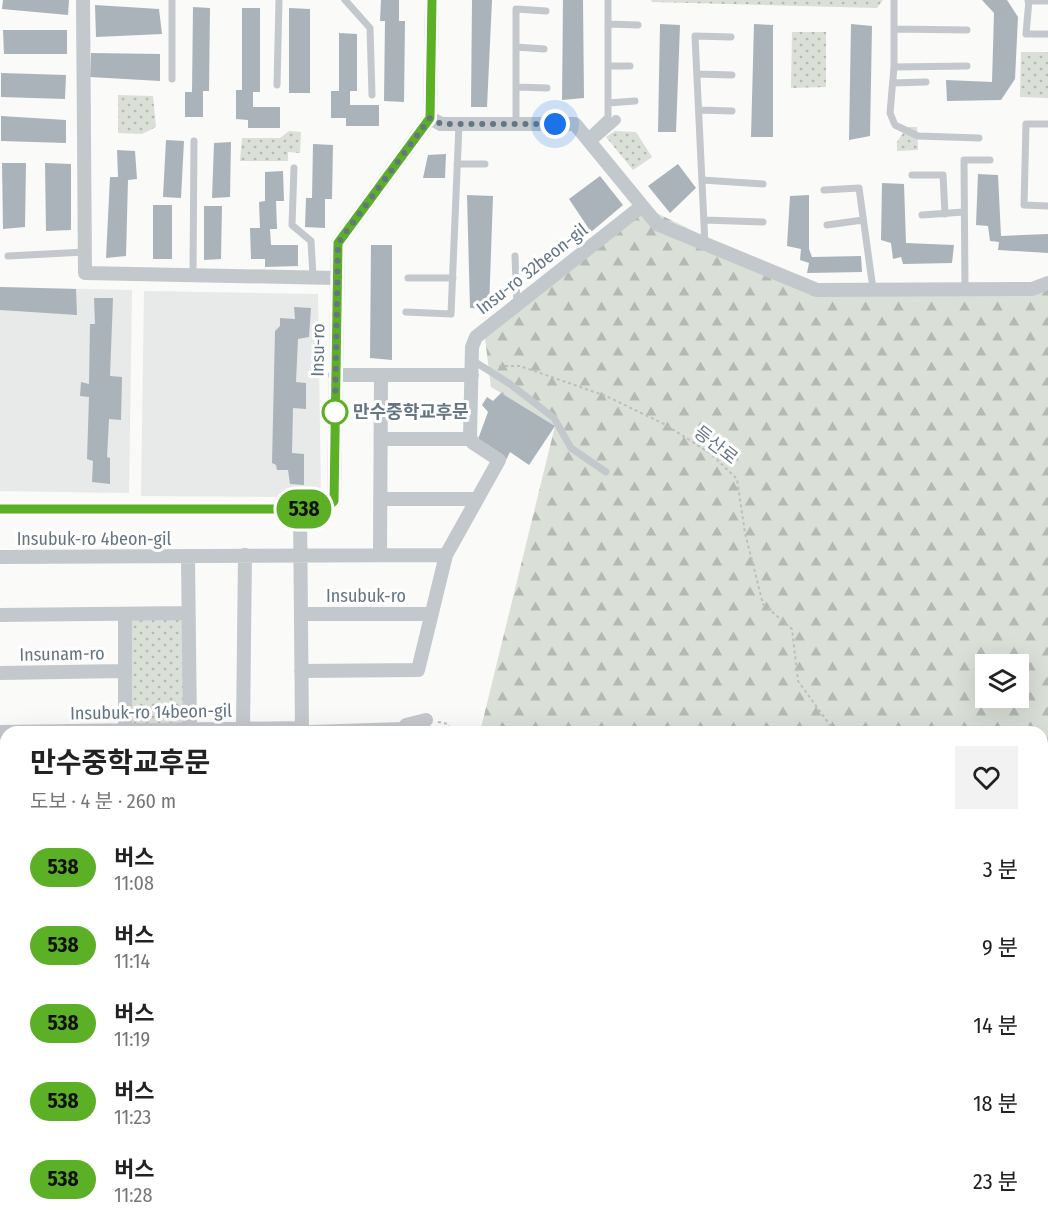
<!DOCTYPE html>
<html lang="ko">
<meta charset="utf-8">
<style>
body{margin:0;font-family:"Fira Sans Condensed","Noto Sans KR",sans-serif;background:#f2f2f2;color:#222;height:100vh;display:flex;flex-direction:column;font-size:22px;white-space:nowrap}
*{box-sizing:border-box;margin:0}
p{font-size:20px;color:#767676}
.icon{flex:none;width:33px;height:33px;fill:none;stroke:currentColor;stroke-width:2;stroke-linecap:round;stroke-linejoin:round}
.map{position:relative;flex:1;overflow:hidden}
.details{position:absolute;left:0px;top:726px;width:1048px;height:506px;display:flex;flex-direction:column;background:#fff;border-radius:18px 18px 0 0;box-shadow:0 6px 24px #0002}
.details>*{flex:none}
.badge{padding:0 12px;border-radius:20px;font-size:21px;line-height:39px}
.fabs{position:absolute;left:975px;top:654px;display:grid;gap:12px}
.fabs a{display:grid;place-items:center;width:54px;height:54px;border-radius:0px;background:#fff;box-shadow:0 6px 24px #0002;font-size:30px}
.you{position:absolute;width:30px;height:30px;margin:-15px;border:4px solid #fff;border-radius:50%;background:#1a73e8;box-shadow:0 0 0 9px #1a73e833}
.map>.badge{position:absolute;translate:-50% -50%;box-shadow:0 0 0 3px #fff}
.round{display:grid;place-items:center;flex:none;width:63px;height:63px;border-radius:0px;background:#f2f2f2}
.head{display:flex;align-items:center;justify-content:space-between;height:102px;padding:0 30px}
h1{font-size:28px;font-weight:700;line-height:45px}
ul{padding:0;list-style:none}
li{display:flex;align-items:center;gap:18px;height:78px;padding:0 30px}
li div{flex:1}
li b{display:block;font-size:22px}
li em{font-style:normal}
li .badge{min-width:66px;font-weight:700;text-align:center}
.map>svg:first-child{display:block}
.built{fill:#e8e9e9}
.forest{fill:url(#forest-firs);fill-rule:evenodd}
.park{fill:url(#park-dots)}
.building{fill:#aab3b9}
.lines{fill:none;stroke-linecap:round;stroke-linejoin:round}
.primary-casing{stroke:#b5babe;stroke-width:22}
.path{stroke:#bbbfc2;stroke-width:2;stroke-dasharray:3 3;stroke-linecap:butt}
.service{stroke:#c3c8cc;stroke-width:7}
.pedestrian{stroke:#c3c8cc;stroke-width:10}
.minor{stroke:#c3c8cc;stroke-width:14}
.primary{stroke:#fff;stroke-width:21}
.line-casing{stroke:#fff;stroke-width:14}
.line{stroke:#5bb025;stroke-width:9}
.walk{stroke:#657683;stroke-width:6;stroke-dasharray:0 10.8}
.stop-dot{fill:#fff;stroke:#5bb025;stroke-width:3}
.labels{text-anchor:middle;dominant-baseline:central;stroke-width:6;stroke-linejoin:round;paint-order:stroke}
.street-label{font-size:18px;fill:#657683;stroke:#fff}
.stop-label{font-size:18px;font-weight:bold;fill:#657683;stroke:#fff;text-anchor:start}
</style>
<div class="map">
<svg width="1048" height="1231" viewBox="0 0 1048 1231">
<defs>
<pattern id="forest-firs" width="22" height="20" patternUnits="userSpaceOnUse" patternTransform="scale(1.5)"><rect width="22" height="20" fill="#dadfd7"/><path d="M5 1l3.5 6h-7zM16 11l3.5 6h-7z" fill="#b4b9b4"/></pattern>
<pattern id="park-dots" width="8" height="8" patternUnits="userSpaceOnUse" patternTransform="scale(1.5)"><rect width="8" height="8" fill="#dadfd7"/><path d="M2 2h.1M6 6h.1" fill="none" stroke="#b4b9b4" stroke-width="1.8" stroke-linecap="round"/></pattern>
</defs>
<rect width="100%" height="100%" fill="#fafaf8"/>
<path class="built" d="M0 287 132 290 129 493 0 491Z
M144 291 318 294 321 497 141 496Z"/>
<path class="forest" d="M642 206 807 286 1048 284V865L1043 869 1042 732H480L555 426 491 387 484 330ZM986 664H1018V698H986Z
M1048 1046V1231H684L685 1226H1042V1048Z"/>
<path class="park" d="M651 0H883L877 8 652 2Z
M792 32H826V87L791 88Z
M1021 52H1048V98L1020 97Z
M118 95 153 96 156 127 142 134 118 133Z
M907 127H917L918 150 897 151V142Z
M289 131 301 132 300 153 288 152V161H240L242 138H280Z
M615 131 636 132 652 157 633 170 606 137Z
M188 613 190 729 125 730V614Z"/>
<path class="building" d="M3 0H69L68 15 2 9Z
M381 0H399V21H405L404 102 384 101 385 21H380Z
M472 0H492L487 107H471Z
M563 0H583L584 98 562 100Z
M982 0H1007L1018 17 1015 79 1001 100 947 101 946 80 992 82 994 13Z
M95 5 159 9 162 34 96 37Z
M193 7 210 8 209 91H203V117H185V92H192Z
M242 8H260V92H253V107H280V128H248V120L236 119V90H242Z
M289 8 310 9V93H289Z
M660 24 680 25 676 132H658Z
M754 24 773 25V137H751Z
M851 24 872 26 870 136 849 140Z
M3 30H67V54H4Z
M339 33 357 34V91H350V105H379V126H346V118H331V91H339Z
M91 53 160 54V81L90 77Z
M1 73 66 75 65 99 1 97Z
M1 116 66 120V143L1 141Z
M166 140 184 141 181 198 163 197Z
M231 142 230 197 212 198 214 143Z
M313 144 333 145 332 199H325V228L305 227 306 198H312Z
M117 150 135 151 137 179 128 180 126 256 106 258 110 177H118Z
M446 154 445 178H423L428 155Z
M2 163H26L25 227 3 229Z
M45 163 71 164V230L46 231Z
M678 164 696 188 670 213 648 186Z
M283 171 284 201H276L277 229H270L271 245H298V266L265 267V259H251L250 228H260L259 202 265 201V172Z
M978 174 998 175 1001 236 1048 234V253L998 250 999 242 990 241 988 226 976 225Z
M600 176 623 205 591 232 569 199Z
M882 183 904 184 906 243 954 245 952 263 903 264 901 257 893 259 891 243 881 240Z
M467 195 493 196 489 309 470 308Z
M809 195V249L812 257 861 256 862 272 807 273 809 263 800 260 801 249 787 246 790 196Z
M153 205H172V259H153Z
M204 206H222L221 259 204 260Z
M371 245H392V360L370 358Z
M0 287 76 289 77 315 0 310Z
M94 298H113L110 376 122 377 121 420 109 419 107 457 110 458V484L92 482 93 461 87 459 89 397 80 396 81 382 89 384 90 324H95Z
M294 307 311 308 309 337 298 339 296 382 306 383V409L293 408 292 453 304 454V485L290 484 288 470H277L276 465 272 463 275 331 280 326V318L295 319Z
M501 393 555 426 529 465 510 452 506 460 477 442 488 412 482 405 487 397 493 401Z"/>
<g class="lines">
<g class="primary-casing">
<path id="primary" d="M0 1063 6 1080
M66 1226 69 1231"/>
</g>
<path class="path" d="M499 366H520L606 396 664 424 710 453 737 479 745 533 763 604 792 629 798 681 835 732
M438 722 448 724 451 732
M1042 809H1048
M0 965 6 983
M1042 1093 1048 1092
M108 1226 110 1231
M839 1231 847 1226"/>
<path class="service" d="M172 0V79
M345 0 370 28 372 95
M894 0V67L890 113 895 125 918 136 979 138
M1029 0 1026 34H1048
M1028 1H1048
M608 24 638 25
M894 29 967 30
M516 47 544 49
M608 66H630
M894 67 967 66
M697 74 732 75
M893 83 926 82
M277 85 279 0
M516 87 547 88
M608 103 635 101
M699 110 732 111
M516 124V9L546 11
M1048 124H1026L1024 205 1048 206
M586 138 608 117V0
M457 164H485
M294 168 292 225 311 241 313 277
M912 175H943L945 214
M702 180 763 184
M824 190 859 188 873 289
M922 215 964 212
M704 220 763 222
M827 225 863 220
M705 245 695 36 731 37
M8 256 85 252
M515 256 517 304
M193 275 194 141
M408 278H453
M965 289 964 160H990
M406 312 451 314 459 124
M472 360 510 384 554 418 571 448 606 472
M0 945 6 943
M0 1198 6 1210
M7 1231 15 1227"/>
<path class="pedestrian" d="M592 141 616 120"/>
<path class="minor" d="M83 0 85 273 336 278
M430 118 441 124H575L657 224 817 290 1032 289 1048 283
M335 375H472
M381 439H471
M380 499H475
M0 509H300L326 508 334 500 338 243 430 118 432 0
M300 509 302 732
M380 555 381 375
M188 556 190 729
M0 557 446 555
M125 614V730
M301 614H431
M0 615 188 613
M301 671 418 670 446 555 499 460 473 443 470 437 472 347 476 337 642 206
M0 673 125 671
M243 728 245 555
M0 732 302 728
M311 732 403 729
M401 732 406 725 426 720
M0 793H6"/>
<use href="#primary" class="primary"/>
</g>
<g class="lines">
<g class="line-casing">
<path id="line" d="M0 509H300L326 508 334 501 338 243 430 118 432 0"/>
</g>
<use href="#line" class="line"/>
<path class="walk" d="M335 412 338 243 430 118 441 124H555"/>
</g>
<circle class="stop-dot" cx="335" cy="412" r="12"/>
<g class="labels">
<g class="street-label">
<text transform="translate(532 269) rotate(-38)">Insu-ro 32beon-gil</text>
<text transform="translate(318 350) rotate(-89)">Insu-ro</text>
<text transform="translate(716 445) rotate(38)">등산로</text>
<text x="94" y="539">Insubuk-ro 4beon-gil</text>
<text x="366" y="596">Insubuk-ro</text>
<text transform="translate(62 654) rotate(-1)">Insunam-ro</text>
<text transform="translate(151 712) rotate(-1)">Insubuk-ro 14beon-gil</text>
</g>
<g class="stop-label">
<text x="353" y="412">만수중학교후문</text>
</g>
</g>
</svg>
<div class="fabs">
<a><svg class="icon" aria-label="layers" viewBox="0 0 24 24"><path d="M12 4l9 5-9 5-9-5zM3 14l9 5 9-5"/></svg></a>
</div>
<div class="you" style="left:555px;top:124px"></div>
<b class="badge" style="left:304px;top:509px;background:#5bb025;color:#111">538</b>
<section class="details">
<div class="head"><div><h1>만수중학교후문</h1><p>도보 · 4 분 · 260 m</p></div><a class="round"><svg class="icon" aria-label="heart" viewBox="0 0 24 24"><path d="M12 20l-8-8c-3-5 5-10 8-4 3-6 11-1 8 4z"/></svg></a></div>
<ul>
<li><span class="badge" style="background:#5bb025;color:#111">538</span><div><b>버스</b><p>11:08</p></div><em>3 분</em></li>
<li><span class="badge" style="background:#5bb025;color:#111">538</span><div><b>버스</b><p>11:14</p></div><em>9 분</em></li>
<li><span class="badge" style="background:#5bb025;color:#111">538</span><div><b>버스</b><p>11:19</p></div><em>14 분</em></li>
<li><span class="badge" style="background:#5bb025;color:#111">538</span><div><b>버스</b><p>11:23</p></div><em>18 분</em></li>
<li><span class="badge" style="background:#5bb025;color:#111">538</span><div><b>버스</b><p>11:28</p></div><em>23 분</em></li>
</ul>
</section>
</div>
